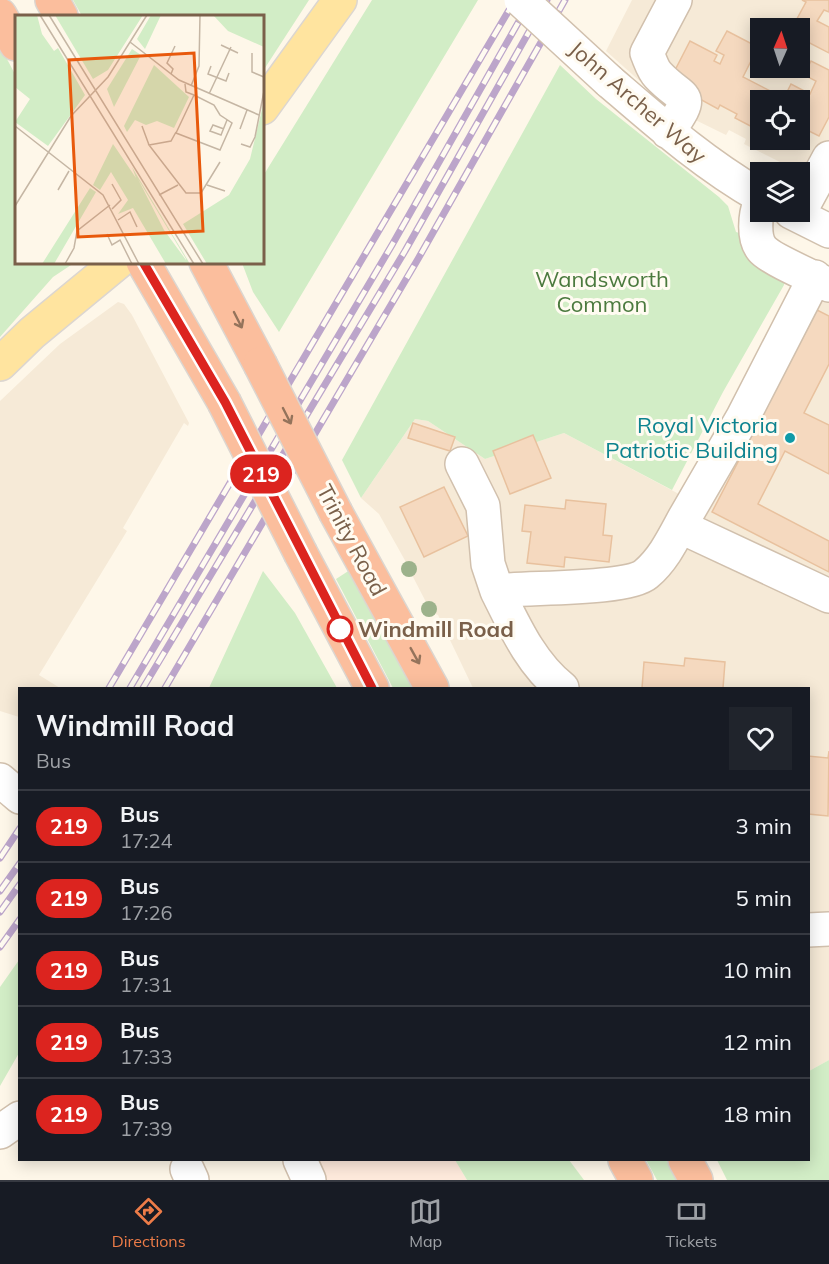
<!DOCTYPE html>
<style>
body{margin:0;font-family:Mulish,sans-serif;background:#20242c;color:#f1f3f6;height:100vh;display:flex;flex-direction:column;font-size:22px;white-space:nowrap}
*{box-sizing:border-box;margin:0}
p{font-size:20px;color:#9ea1a6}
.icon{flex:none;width:33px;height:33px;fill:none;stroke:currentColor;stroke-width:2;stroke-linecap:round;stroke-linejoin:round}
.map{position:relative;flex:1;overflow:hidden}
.details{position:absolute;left:18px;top:687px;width:792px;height:474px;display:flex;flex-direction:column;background:#171b24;border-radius:0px;box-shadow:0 3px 15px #0003}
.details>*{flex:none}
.badge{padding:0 12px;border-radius:20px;font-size:21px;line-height:39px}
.needle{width:39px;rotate:3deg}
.buttons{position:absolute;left:750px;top:18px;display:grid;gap:12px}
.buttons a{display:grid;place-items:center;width:60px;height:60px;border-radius:0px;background:#171b24;box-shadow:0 3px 15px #0003;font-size:30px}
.map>.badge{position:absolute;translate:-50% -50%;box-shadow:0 0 0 3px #fff}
.round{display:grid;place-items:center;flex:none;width:63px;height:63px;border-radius:0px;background:#20242c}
.headline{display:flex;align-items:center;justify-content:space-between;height:102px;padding:0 18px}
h1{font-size:28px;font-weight:700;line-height:45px}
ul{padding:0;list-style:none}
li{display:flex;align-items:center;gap:18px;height:72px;padding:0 18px;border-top:2px solid #363941}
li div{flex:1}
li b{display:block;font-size:22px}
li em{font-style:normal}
li .badge{min-width:66px;font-weight:700;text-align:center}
.tab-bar{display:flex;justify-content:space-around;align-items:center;height:84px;border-top:2px solid #363941;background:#171b24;font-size:16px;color:#9ea1a6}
.tab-bar a{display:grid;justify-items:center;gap:3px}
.tab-bar .selected{color:#ed7c48}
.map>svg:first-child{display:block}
.residential{fill:#f6ead7;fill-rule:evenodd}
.commercial{fill:#feeadc}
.green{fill:#d2edc6}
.building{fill:#f5d9bf;stroke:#e8c19e;stroke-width:1.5}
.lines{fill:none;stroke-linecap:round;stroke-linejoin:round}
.minor-casing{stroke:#d1c0ad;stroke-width:36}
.major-casing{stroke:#dcd6d0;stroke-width:36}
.highway-casing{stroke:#dcd6d0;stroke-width:36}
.minor{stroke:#fff;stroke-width:33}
.major{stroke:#ffe49f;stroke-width:33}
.highway{stroke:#fbbe9d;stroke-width:33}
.rail-casing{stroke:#bca5ca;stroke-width:7}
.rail{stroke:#fffbf1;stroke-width:4.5;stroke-dasharray:14;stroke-linecap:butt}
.minor-bridge-casing{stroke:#d1c0ad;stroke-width:36;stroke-linecap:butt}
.highway-bridge-casing{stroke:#dcd6d0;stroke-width:36;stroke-linecap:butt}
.minor-bridge{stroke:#fff;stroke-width:33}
.highway-bridge{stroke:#fbbe9d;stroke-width:33}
.tree{fill:#9cb28b}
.oneway{stroke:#94735b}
.line-casing{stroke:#fff;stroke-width:14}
.line{stroke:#dc241f;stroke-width:9}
.culture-dot{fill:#0f9aa8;stroke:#fffbf1;stroke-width:2}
.stop-dot{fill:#fff;stroke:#dc241f;stroke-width:3}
.labels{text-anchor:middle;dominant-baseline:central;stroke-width:6;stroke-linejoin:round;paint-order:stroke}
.street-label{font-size:22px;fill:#7a604a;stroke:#fffbf1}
.park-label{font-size:22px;fill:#4b7a3e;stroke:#fffbf1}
.culture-label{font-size:22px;fill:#0d838f;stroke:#fffbf1;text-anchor:end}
.stop-label{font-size:22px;font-weight:bold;fill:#7a604a;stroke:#fffbf1;text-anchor:start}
.inset-road{fill:none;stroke:#c5b6a4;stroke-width:1.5}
.view{fill:#e8590c;fill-opacity:0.15;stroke:#e8590c;stroke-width:3}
.inset-edge{fill:none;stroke:#7a604a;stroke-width:3}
</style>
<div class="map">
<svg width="829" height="1180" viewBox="0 0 829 1180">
<rect width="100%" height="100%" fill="#fef7e9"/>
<path class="residential" d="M632 0H829V179L811 168 800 172 744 144 746 139 729 130 726 135 669 107 606 51ZM760 28H800V68H760ZM760 100H800V140H760Z
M829 280V1060L809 1071 808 688H473L438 615 426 610 427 604 412 575 405 570 407 564 379 514 361 498 415 419 428 421 485 459 564 433 709 510Z
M118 302 124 304 132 315 189 423 188 426 184 423 123 528 127 531 39 675 60 688H20L19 717 0 711V401L60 344Z"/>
<path class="commercial" d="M319 1160H455L467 1180H327Z"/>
<path class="green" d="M73 0H309L263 71 262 16H82Z
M372 0H478L279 332 253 292 242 263 262 262 263 176Z
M0 46 16 76V262L74 263 53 277 0 337Z
M560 65 596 99 719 197 728 206 736 232 746 235 785 276 784 285 723 392 672 490 564 433 485 459 428 421 415 419 361 498 342 460Z
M353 568 417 688H393L336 579Z
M263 571 295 613 337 688H209Z
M19 960V1053L0 1086V987Z
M829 1060V1180H727L717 1160H808L809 1071Z
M455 1160H569L584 1180H467Z
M646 1160H666L680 1180H657Z"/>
<path class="building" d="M802 0H829V12L824 10 817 21 829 27V53L800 38V28H792L806 2Z
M727 31 758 47 743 77 784 98 791 84 810 94 816 81 804 75 811 61 829 70V117L819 136 807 130 805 134 800 131V100H760L758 130 735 118 737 114 720 105 718 109 696 97 672 76 690 41 717 55 714 61 720 64 724 55 716 51Z
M817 310 829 316V364L804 413 829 425V474L785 451 758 504 829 541V572L712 512Z
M413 423 455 437 450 451 408 438Z
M533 435 551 478 510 494 493 451Z
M444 487 468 536 424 557 400 507Z
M566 500 606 504 603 535 612 536 609 562 565 557 564 567 527 563 531 532 522 531 525 505 565 509Z
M685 658 725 662 723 688H642L644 662 684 666Z
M829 751 828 816 808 814V756L828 758Z"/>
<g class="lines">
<g class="minor-casing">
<path id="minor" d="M609 81C658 123 704 164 760 196
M668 132C697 90 684 103 658 75 653 70 650 60 647 53L675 0
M760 203C755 215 753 238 762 249 770 259 815 278 829 285
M791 212 829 231
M798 215 829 158
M815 277 743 417 685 517 686 525 692 532 829 596
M462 464 483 506 488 564 497 591
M562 688C531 664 514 625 497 591 528 587 627 590 646 574 664 559 674 537 685 517
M0 780 20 797
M808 930 829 929
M0 1132 20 1118
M300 1160 309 1180
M187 1169 192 1180"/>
</g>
<g class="major-casing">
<path id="major" d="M262 108 340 0
M0 364 32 333 118 262"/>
</g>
<g class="highway-casing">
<path id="highway" d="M52 0 61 16
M0 15 16 44
M143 262 224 402
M206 262 260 364
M336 513 432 688
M301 554 372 688
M625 1160 636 1180
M685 1160 696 1180"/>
</g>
<use href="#minor" class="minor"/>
<use href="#major" class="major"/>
<use href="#highway" class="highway"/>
<g class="rail-casing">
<path id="rail" d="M109 688 515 0
M130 688 392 245 531 0
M143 688 405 251 547 0
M165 688 418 259 565 0
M0 858 20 828
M0 891 20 863
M0 912 20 884
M0 947 20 919"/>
</g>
<use href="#rail" class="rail"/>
<g class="minor-bridge-casing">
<path id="minor-bridge" d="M521 0 609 81"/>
</g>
<g class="highway-bridge-casing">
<path id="highway-bridge" d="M260 364 336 513
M224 402 301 554"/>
</g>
<use href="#minor-bridge" class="minor-bridge"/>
<use href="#highway-bridge" class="highway-bridge"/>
</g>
<g class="tree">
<circle cx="409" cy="569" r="8"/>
<circle cx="429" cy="609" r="8"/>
</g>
<defs><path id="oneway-shaft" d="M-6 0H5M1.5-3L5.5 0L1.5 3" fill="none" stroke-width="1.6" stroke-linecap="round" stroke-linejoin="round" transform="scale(1.5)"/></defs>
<g class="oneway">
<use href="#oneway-shaft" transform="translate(238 320) rotate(63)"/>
<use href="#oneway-shaft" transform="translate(287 416) rotate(63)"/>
<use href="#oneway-shaft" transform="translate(415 656) rotate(61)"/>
</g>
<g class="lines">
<g class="line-casing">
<path id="line" d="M143 262 225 402 372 688"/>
</g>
<use href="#line" class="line"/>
</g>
<circle class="culture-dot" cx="790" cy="438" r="6"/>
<circle class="stop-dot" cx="340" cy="629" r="12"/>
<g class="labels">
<g class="street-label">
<text transform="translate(638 102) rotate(41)">John Archer Way</text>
<text transform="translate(352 540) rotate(62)">Trinity Road</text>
</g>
<g class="park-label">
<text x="602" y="279">Wandsworth<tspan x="602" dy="25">Common</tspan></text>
</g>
<g class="culture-label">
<text x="778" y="425">Royal Victoria<tspan x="778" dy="25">Patriotic Building</tspan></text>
</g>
<g class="stop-label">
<text x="358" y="629">Windmill Road</text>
</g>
</g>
<g transform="translate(15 15)">
<rect width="249" height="249" fill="#fef7e9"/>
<path d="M0 0H22L27 19 39 36 43 33 70 80 33 131 0 107 15 84 0 72ZM40 0H128L93 55 78 64ZM136 0H146L130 34 122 24ZM198 0H249V32L213 16ZM117 34 126 40 99 92 92 74ZM139 50 174 82 159 113 142 106 131 110 120 105 112 117 109 111ZM249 86V249H192L168 209 214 180 235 144ZM98 129 121 163 117 152 175 249H151L118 193 103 199 113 185 96 157 85 175 78 170ZM123 164 171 244V245L149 215ZM75 173 81 177 39 249H27Z" fill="#d2edc6" fill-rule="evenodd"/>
<path class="inset-road" d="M25 0 179 249M34 0 188 249M115 27 164 65 244 100M206 30 223 38M237 38V57L249 62M196 51 193 59 211 66 214 58M156 59 158 54 152 48 160 31M170 69 171 77 179 80 199 90 205 100 217 108 205 135 161 118 179 80M176 71 184 51 185 0M194 79 216 32M0 111 88 180 124 249M127 111 134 130M209 114 198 110 195 116 206 120 212 105M225 114 232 95M161 117 156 126 134 130 171 178H186L205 147M226 129 235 132 240 122 249 76M97 169 106 185 97 194M192 170 210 176M43 175 54 156M144 180 163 170M0 191 56 101 93 62 132 0M103 205 115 197 122 212M92 219 97 230 105 225 117 249M50 249 59 233 62 216 95 190"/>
<path class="view" d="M179 38 188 216 63 222 54 45Z"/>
<rect width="249" height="249" class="inset-edge"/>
</g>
</svg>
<div class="buttons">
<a><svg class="needle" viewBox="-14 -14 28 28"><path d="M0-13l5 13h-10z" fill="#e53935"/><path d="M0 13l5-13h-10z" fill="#9ea1a6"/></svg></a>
<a><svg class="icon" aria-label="locate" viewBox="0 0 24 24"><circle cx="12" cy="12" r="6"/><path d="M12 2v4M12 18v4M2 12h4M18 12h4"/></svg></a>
<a><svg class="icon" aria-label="layers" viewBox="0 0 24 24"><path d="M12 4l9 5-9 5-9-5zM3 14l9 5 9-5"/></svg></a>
</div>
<b class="badge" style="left:261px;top:474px;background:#dc241f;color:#fff">219</b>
<section class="details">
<div class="headline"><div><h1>Windmill Road</h1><p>Bus</p></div><a class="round"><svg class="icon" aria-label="heart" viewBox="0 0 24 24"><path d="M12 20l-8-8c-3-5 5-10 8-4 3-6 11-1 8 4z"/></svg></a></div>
<ul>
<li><span class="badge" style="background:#dc241f;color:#fff">219</span><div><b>Bus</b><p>17:24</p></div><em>3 min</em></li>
<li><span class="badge" style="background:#dc241f;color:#fff">219</span><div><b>Bus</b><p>17:26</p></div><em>5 min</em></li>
<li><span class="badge" style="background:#dc241f;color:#fff">219</span><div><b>Bus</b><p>17:31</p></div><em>10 min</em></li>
<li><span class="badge" style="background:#dc241f;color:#fff">219</span><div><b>Bus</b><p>17:33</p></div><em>12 min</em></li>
<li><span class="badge" style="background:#dc241f;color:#fff">219</span><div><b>Bus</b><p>17:39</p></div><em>18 min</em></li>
</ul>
</section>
</div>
<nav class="tab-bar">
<a class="selected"><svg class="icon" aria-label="directions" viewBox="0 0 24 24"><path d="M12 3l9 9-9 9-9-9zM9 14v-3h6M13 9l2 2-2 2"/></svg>Directions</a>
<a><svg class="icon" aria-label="map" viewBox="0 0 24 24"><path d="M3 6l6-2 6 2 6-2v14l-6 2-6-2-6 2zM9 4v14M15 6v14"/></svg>Map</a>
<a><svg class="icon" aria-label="tickets" viewBox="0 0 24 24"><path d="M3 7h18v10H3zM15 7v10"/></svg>Tickets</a>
</nav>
